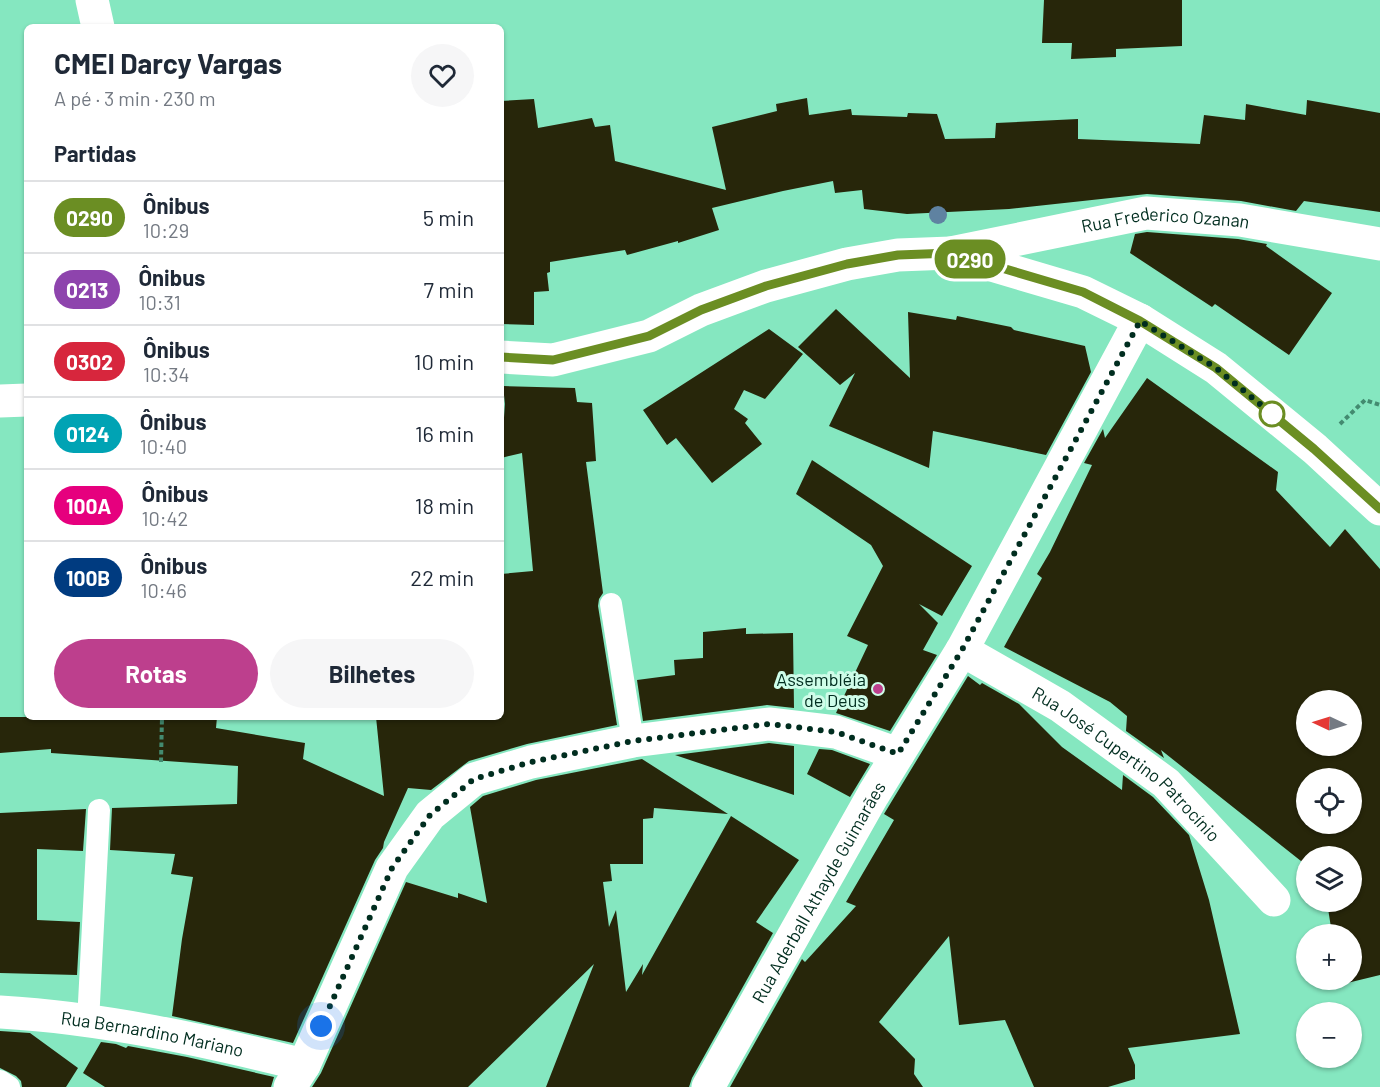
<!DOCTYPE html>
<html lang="pt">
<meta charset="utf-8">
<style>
body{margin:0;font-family:Barlow,sans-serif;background:#f6f6f7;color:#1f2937;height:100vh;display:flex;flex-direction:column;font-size:22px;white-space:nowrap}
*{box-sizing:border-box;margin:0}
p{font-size:20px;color:#747a83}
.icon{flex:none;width:33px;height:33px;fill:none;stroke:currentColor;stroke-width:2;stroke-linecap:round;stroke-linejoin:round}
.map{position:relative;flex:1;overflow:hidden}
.panel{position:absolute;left:24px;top:24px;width:480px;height:696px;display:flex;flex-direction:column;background:#fff;border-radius:9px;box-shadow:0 2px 4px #0004}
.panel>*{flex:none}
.badge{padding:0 12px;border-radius:20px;font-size:21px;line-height:39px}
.needle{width:39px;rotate:274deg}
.fabs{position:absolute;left:1296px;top:690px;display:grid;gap:12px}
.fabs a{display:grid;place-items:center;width:66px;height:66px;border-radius:50%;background:#fff;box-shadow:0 2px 4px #0004;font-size:30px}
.you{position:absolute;width:30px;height:30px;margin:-15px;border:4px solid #fff;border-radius:50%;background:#1a73e8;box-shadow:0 0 0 9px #1a73e833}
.map>.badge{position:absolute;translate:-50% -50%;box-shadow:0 0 0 3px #fff}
h2{padding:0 30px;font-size:22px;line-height:54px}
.round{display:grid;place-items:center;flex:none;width:63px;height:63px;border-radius:32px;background:#f6f6f7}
.headline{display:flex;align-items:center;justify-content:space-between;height:102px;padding:0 30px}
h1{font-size:28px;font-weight:700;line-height:45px}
.action{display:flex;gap:12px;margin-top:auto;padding:12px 30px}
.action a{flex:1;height:69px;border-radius:36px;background:#bd3f8d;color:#fff;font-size:24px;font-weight:700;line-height:69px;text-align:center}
.action a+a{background:#f6f6f7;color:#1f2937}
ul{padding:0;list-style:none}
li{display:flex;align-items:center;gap:18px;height:72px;padding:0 30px;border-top:2px solid #e0e1e3}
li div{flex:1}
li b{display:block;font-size:22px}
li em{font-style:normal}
li .badge{min-width:66px;font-weight:700;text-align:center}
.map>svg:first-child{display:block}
.building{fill:#27260a;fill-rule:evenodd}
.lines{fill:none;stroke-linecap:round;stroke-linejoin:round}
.path{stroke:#438b70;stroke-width:4;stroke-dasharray:4.5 3;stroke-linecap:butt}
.service{stroke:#fff;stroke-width:22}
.minor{stroke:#fff;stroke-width:33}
.secondary{stroke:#fff;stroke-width:33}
.tree{fill:#5f82a1}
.line-casing{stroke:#fff;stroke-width:14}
.line{stroke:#6b8e23;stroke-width:9}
.walk{stroke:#002d1f;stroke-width:6;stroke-dasharray:0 10.8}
.stop-dot{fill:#fff;stroke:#6b8e23;stroke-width:3}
.poi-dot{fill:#bd3f8d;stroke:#cffde9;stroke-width:2}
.labels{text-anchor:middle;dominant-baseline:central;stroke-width:6;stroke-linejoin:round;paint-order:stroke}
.street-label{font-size:18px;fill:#002d1f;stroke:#cffde9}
.poi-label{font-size:18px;fill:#002d1f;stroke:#cffde9;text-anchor:end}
</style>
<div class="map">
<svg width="1380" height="1087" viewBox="0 0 1380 1087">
<rect width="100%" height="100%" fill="#85e7c0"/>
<path class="building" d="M1044 0H1182V46L1116 49V57L1071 59 1072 43H1042Z
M807 98 809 115 851 109 852 115 907 117 908 113 937 114 945 139 995 138 996 123 1078 119V139L1200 144 1204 115 1245 120 1246 104 1306 115 1307 100 1380 113V212L1304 201 1296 211 1241 201 1147 194 1009 209 907 214 864 209 862 190 835 193 833 181 783 191 712 208 719 230 678 243V241L627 255 625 250 550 262V272L547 273 549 291 534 292V325L501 324V101L534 99 538 128 592 118 595 127 610 125 615 161 726 190 712 127 777 111 776 104Z
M1147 232 1238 239 1267 244 1266 246 1332 293 1289 355 1215 304 1212 307 1130 253 1135 234Z
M836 309 910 378 908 312 956 320 957 316 1011 327 1014 330 1085 346 1091 372 1046 455 933 431 929 468 829 426 855 373 840 385 798 347Z
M769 329 803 354 765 399 744 390 734 409 748 419 745 423 762 444 712 483 676 438 667 445 643 410Z
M1147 378 1278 472 1276 490 1330 547 1345 529 1380 569V975L1343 984 1341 980H1352V934H1332L1327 902H1353L1352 856H1306V865L1161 750 1164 758 1126 731 1127 716 1110 702 1004 647 1042 578 1037 574 1050 552 1092 465 1084 463 1103 429 1105 438ZM1306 700H1352V746H1306ZM1306 778H1352V824H1306Z
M503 386 575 388 577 402 592 403 596 461 586 462 603 593 599 599 598 606 617 725 527 744 469 761 431 790 408 788 384 842 383 848 375 860 293 1043 172 1016 182 939 193 877 171 874 175 854 110 850 112 808 237 804 238 766 51 753V749L0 753V717H217L216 728 305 743 303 759 384 796 376 717H501V574L533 571 522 453 501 458 505 404Z
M812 460 972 566 942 616 919 604 938 623 923 650 937 655 890 731 836 713 868 645 847 636 883 566 871 545 796 494Z
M746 628V634L793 633 794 708 767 705 643 721 637 680 675 675 674 660 703 658V632Z
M968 676 980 685 982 683 1019 704 1062 747 1122 790 1123 775 1153 797 1189 835 1209 900 1240 1034 1128 1048 1135 1065V1079L1108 1087H1034L1005 1020 959 1025 949 936 879 1022 915 1059 914 1074 923 1087H730L802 959 805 962 856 906 846 902 894 820 884 814Z
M769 743 794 746V795L675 755Z
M819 749 832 750 870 764 850 797 807 774Z
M642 759 728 814 654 808 653 818 643 819V864H610L612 881 603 882 609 927 616 910 626 992 643 964 642 975 731 816 799 860 756 922 773 933 692 1078 689 1087H546L594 964 468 1087H312L321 1073 406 882 458 898V893L487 903 470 807 483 796 536 780Z
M86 809 83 851 37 849V920L80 922 77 975 0 973V813Z
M0 1031 30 1033 78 1068 66 1087H22L21 1081 16 1076 0 1068Z
M101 1042 116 1044 126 1048 128 1046 187 1057 274 1077 271 1087H105L83 1073Z"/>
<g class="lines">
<path class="path" d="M1340 424 1365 400 1380 405
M161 762 162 717"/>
<path class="service" d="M611 604 633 741
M88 1022 99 810
M0 1081 9 1087"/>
<g class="minor">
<path d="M92 0 98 27"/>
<path id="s1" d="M951 253 1146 213 1240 220 1380 244"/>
<path id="s2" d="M962 650 1060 706 1166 783 1274 900"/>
<path id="s3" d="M0 1012C103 1018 204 1040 304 1065"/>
<path d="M290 1087 304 1065 392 868 430 815 474 779 531 762 633 741 769 724 836 732 898 754"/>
<path id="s4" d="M708 1087 873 795 962 650 1140 320"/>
</g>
<path class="secondary" d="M501 357 553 360 649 336 701 310 766 286 847 264 898 255 951 253 1083 292 1140 320 1216 368 1315 449 1380 509
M0 401 27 400"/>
</g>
<circle class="tree" cx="938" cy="215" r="9"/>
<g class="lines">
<g class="line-casing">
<path id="line" d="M501 357 553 360 649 336 701 310 766 286 847 264 898 255 951 253 1083 292 1140 321 1216 368 1314 449 1380 509"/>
</g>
<use href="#line" class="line"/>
<path class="walk" d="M321 1026 392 868 430 815 474 779 531 762 633 741 769 724 836 732 898 754 962 650 1140 321 1216 368 1272 414"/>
</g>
<circle class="stop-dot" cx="1272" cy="414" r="12"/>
<circle class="poi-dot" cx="878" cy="689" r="6"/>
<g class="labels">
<g class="street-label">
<text stroke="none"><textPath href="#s1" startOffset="218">Rua Frederico Ozanan</textPath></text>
<text stroke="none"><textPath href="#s2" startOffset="201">Rua José Cupertino Patrocínio</textPath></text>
<text stroke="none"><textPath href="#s4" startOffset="224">Rua Aderball Athayde Guimarães</textPath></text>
<text stroke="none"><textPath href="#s3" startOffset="154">Rua Bernardino Mariano</textPath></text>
</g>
<g class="poi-label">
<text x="866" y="679">Assembléia<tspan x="866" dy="21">de Deus</tspan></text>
</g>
</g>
</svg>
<div class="fabs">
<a><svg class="needle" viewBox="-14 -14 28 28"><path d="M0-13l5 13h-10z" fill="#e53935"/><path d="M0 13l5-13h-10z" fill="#747a83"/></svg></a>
<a><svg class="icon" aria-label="locate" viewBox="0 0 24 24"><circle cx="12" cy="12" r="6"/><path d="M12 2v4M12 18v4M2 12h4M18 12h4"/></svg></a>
<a><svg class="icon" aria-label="layers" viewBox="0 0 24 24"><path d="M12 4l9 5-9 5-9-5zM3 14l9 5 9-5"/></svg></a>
<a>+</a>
<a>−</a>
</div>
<div class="you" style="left:321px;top:1026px"></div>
<b class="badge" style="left:970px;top:259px;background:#6b8e23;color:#fff">0290</b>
<section class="panel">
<div class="headline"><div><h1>CMEI Darcy Vargas</h1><p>A pé · 3 min · 230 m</p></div><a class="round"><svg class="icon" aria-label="heart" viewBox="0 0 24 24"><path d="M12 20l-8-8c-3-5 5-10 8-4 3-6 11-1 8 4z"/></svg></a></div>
<h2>Partidas</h2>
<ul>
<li><span class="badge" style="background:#6b8e23;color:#fff">0290</span><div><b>Ônibus</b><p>10:29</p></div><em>5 min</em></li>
<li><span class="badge" style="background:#8e44ad;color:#fff">0213</span><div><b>Ônibus</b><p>10:31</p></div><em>7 min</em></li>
<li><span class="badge" style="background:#d7263d;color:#fff">0302</span><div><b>Ônibus</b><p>10:34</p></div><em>10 min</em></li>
<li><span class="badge" style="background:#00a3b4;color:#fff">0124</span><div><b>Ônibus</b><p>10:40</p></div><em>16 min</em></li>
<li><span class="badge" style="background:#e6007e;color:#fff">100A</span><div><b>Ônibus</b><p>10:42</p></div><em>18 min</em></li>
<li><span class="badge" style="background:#003b80;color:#fff">100B</span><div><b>Ônibus</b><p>10:46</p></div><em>22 min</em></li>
</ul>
<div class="action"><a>Rotas</a><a>Bilhetes</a></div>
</section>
</div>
